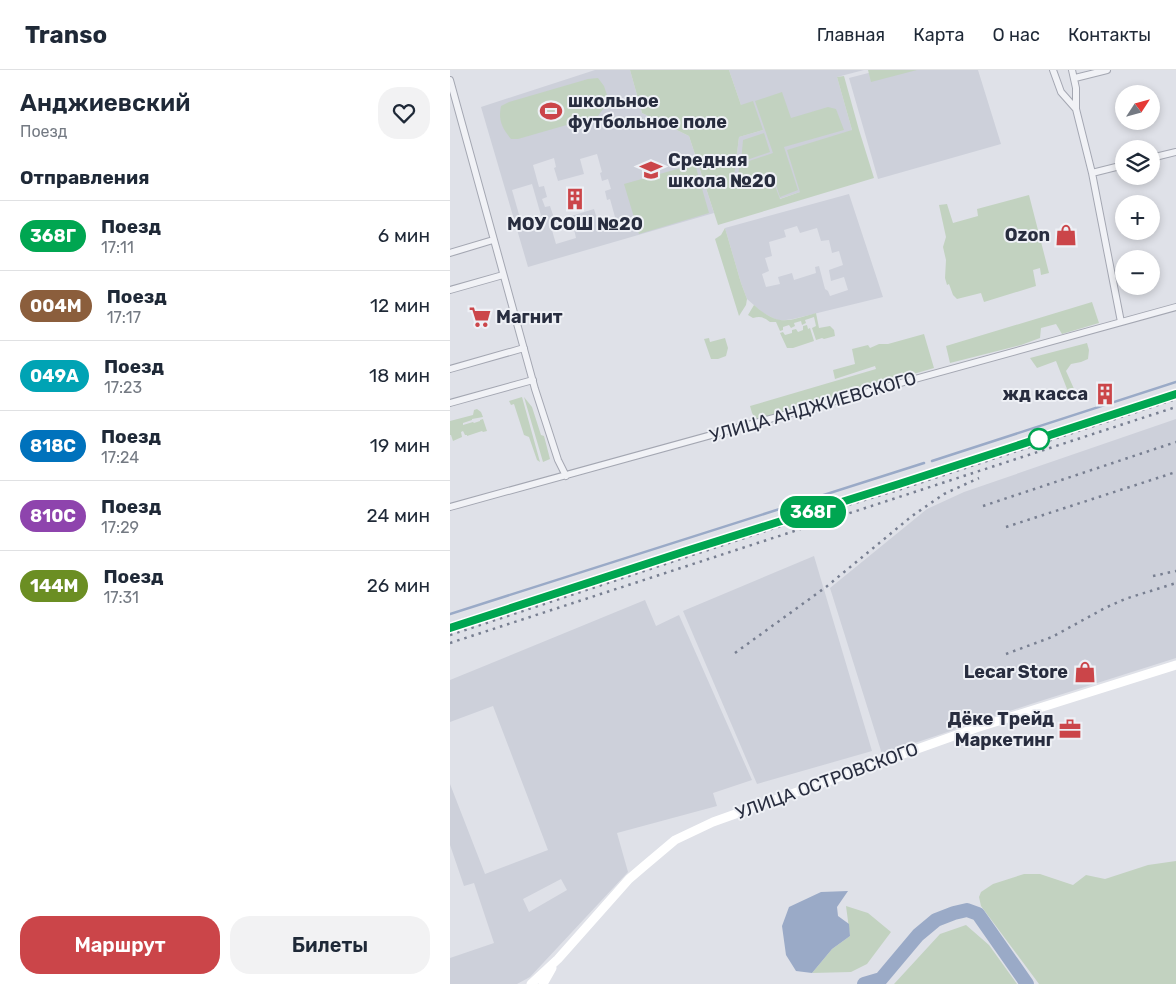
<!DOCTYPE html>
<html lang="ru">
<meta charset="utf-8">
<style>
body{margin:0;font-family:Rubik,sans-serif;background:#f2f2f3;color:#1f2937;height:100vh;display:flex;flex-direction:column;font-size:19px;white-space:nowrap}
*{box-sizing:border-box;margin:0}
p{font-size:16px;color:#747a83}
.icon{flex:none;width:28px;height:28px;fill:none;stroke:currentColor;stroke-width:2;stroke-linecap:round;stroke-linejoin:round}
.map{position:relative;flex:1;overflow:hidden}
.details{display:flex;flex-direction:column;background:#fff;width:450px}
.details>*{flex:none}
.badge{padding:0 10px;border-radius:16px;font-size:18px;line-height:32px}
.needle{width:32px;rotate:54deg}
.buttons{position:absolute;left:665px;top:15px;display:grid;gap:10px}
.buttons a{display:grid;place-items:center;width:45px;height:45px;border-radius:50%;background:#fff;box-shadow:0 2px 8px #0003;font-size:25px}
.map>.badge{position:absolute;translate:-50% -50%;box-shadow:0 0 0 2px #fff}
h2{padding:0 20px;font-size:19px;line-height:45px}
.round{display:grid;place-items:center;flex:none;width:52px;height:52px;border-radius:20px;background:#f2f2f3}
.overview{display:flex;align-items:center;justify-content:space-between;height:85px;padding:0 20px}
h1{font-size:24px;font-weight:600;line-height:38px}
.primary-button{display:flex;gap:10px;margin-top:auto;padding:10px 20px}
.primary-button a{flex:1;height:58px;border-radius:20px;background:#cb4549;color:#fff;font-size:20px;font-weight:600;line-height:58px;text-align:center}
.primary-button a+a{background:#f2f2f3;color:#1f2937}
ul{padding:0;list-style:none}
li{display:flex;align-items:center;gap:15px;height:70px;padding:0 20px;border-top:1px solid #e0e1e3}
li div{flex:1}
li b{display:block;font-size:19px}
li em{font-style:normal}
li .badge{min-width:55px;font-weight:700;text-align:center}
header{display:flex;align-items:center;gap:30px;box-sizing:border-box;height:70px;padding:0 25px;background:#fff;border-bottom:1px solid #e0e1e3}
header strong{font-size:24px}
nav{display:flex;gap:28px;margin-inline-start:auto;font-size:18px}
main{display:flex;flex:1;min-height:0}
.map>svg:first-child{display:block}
.built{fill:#cdd0da;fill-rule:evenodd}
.green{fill:#c2d2c0}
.water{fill:#9aaac7}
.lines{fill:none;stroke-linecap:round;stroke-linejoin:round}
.stream{stroke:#9aaac7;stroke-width:2.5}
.river{stroke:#9aaac7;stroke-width:14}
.street-casing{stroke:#a4a7b2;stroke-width:8}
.street{stroke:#f1f2f6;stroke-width:6}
.secondary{stroke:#fff;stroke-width:9}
.rail{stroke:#787f91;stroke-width:2.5;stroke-dasharray:2.5 5;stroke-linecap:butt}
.line-casing{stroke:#fff;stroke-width:11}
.line{stroke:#00a651;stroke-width:8}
.stop-dot{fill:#fff;stroke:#00a651;stroke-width:2.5}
.labels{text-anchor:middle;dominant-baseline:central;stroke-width:4;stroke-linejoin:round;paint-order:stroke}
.poi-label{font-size:18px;font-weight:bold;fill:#282d3f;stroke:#eef0f5;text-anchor:end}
.street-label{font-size:18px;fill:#282d3f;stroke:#eef0f5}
</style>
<header>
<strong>Transo</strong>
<nav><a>Главная</a><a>Карта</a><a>О нас</a><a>Контакты</a></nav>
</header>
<main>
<section class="details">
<div class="overview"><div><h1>Анджиевский</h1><p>Поезд</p></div><a class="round"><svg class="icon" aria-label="heart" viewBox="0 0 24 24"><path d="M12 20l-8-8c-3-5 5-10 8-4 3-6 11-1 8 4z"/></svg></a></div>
<h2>Отправления</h2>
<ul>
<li><span class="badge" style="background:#00a651;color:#fff">368Г</span><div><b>Поезд</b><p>17:11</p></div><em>6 мин</em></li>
<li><span class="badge" style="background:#8b5e3c;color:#fff">004М</span><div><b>Поезд</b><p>17:17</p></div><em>12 мин</em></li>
<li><span class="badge" style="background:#00a3b4;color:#fff">049А</span><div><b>Поезд</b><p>17:23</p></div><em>18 мин</em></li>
<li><span class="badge" style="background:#0072bc;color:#fff">818С</span><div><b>Поезд</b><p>17:24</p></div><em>19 мин</em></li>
<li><span class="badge" style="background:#8e44ad;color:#fff">810С</span><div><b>Поезд</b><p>17:29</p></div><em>24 мин</em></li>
<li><span class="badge" style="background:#6b8e23;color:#fff">144М</span><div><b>Поезд</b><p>17:31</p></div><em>26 мин</em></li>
</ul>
<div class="primary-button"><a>Маршрут</a><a>Билеты</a></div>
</section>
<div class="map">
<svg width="726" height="914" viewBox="0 0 726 914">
<rect width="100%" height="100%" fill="#dfe1e8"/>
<path class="built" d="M145 0H180L192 43 239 66 264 143 78 197 31 37ZM147 84 152 102 150 103 152 111 158 109 161 119 155 121 157 130 160 129 165 147 148 152 144 139 118 147 122 159H124L126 168 106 174 99 150 104 148 100 136 95 137 92 129 97 127 94 116 89 117 83 95 104 88 106 97 104 98 108 111 134 104 130 89ZM82 114 92 149 72 155 62 120Z
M279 0H414L387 7 402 60 400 62 350 122 329 129 321 105 283 116 289 67 313 60 291 35Z
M430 0H528L551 74 428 109 399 8Z
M399 124 433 227 343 249 329 251 313 243 297 229 291 213 275 158ZM347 156 350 163 367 158 371 171 379 170 382 183 389 181 393 195 379 200 381 211 394 207 398 220 380 226 378 221 375 219 369 196 365 197 366 203 344 210 342 203 328 207 330 214 316 217 312 204 319 201 315 188 322 186 319 172 336 167 334 160Z
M726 349V588L581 634 432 684 380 518 477 439 514 422Z
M364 486 422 681 307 714 233 541Z
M195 530 206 556 229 545 302 710 263 723 267 736 167 763 178 802 80 907 67 914H0V888L44 873 24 813 14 816 0 775V714L35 804 98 780 43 636 0 652V610ZM111 809 117 820 79 842 73 829Z"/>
<path class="green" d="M180 0H279L291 35 303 31 313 60 289 67 283 116 321 105 330 129 350 122 337 80 402 60 387 7 394 6 409 60 424 108 268 155 239 66 192 43Z
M418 0H467L421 12Z
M148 8 154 16 158 28 156 35 148 46 68 69H61C52 58 48 50 51 36L59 32 138 9Z
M332 22 341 48 378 37 386 39 394 60 334 77 348 120 330 127 322 103 286 114 290 94 323 83 305 31Z
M314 63 320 82 291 92 293 70Z
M245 94 259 143 189 164 174 114Z
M579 125 599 203 591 205 590 198 583 200 586 216 534 232 531 223 507 229 503 225 499 214 497 215 495 208 496 190 493 177 496 167 489 135 497 134 503 153 528 146 527 139Z
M275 158 291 213 297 229 296 235 289 246 265 169 271 165Z
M642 232 649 253 612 264 606 254 591 258 590 268 571 275 500 293 496 276Z
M304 235C329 257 337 251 366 243L369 258 380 256 384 260 385 266 374 269 372 268 366 270 362 258 366 256 364 247 355 250 356 253 352 255 351 251 344 253 345 256 341 258 339 255 333 257V260L330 261 326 252H320C314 247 310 246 303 248L298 245Z
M357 255 358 259 360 258 364 271 343 278H337L330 263 333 262 335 265 342 263V260L346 259 348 262 353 260V256Z
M474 264 484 298 313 348H305L302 343 300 336 426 299 425 296 385 309 383 300 405 294 402 279 418 275 420 278 429 274H438Z
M259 268 260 272 275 268 278 278 276 286 268 289H261L254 269Z
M637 273 639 280 638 289 631 292 621 294 616 301 625 321 619 324 606 291 587 298 580 288Z
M72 327 90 392 87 390 79 367 74 365 64 334 61 335 59 331Z
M74 327 82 337 91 365 94 366 100 389 93 392Z
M27 339 31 342 33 347 22 349V350L13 353V355L23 352 24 353 30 351V350L33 349 37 361 33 362 32 361 17 366V365H15L13 361 11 362 12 367 3 371 1 365H0V351L23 345 24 340Z
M726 791V914H589L531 836 529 827 531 822 543 814 574 804H590L623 815 636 805 655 809 698 795Z
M396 836 418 843 441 862 417 894 401 902 362 903 382 879 400 866Z
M516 855 539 875 567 914H444L490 864Z"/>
<path class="water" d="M398 821 387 837 388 846 399 854 400 866 382 879 362 903 346 901 336 885 332 856 339 837 371 822Z"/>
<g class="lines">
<path class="stream" d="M482 391 726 312
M0 544 474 393"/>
<path class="river" d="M414 914 431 909 468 865 486 850 504 843 517 840 528 844 577 914"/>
<g class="street-casing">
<path id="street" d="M603 0 611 22 626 39 642 103 671 252
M622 0 626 18V39
M625 8 657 0
M0 10 85 319 108 390 116 406
M701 88 726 82
M642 103 674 95
M0 183 43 170
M0 220 53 205
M0 299 74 278
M0 333 83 310
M0 437 726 237"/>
</g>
<use href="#street" class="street"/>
<path class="secondary" d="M81 914 108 889 179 809 193 797 225 770 263 752 526 658 726 595
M93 914 102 898"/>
<path class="rail" d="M533 436 726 372
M556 457 726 402
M703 506 726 501
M0 565 358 447 448 420 726 329
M0 573 726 337
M285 583 376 517 462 446 494 424 529 408
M556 584 602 567 655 538 675 529 726 513"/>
</g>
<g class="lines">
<g class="line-casing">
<path id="line" d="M0 558 236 481 449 414 726 324"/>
</g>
<use href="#line" class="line"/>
</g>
<defs>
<g id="stadium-bare" transform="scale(1.725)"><path d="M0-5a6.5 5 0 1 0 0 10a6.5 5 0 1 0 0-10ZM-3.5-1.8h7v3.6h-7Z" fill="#cb4549" stroke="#eef0f5" stroke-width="2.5" paint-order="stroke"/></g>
<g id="school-bare" transform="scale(1.725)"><path d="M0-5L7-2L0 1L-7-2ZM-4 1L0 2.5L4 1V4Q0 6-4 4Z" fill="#cb4549" stroke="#eef0f5" stroke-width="2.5" paint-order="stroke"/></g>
<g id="building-bare" transform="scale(1.725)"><path d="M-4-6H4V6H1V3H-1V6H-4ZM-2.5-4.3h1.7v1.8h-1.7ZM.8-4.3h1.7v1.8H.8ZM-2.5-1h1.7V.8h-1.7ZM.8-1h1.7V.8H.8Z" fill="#cb4549" stroke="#eef0f5" stroke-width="2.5" paint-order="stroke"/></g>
<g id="shop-bare" transform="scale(1.725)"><path d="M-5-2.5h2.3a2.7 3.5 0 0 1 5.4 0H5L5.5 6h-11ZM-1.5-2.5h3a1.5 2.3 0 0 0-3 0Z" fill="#cb4549" stroke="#eef0f5" stroke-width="2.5" paint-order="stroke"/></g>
<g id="supermarket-bare" transform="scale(1.725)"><path d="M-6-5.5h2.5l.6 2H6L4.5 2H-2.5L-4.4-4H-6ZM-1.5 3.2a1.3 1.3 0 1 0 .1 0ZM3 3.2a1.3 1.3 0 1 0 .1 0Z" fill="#cb4549" stroke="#eef0f5" stroke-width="2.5" paint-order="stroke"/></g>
<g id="office-bare" transform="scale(1.725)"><path d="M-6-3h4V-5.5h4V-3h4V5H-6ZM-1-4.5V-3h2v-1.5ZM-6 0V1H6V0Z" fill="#cb4549" stroke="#eef0f5" stroke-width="2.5" paint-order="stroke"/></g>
</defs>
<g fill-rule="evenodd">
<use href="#stadium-bare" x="101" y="41"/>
<use href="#school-bare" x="201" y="100"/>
<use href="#building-bare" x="125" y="129"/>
<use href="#shop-bare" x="616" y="165"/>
<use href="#supermarket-bare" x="30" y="247"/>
<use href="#building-bare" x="655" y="324"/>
<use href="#shop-bare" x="635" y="602"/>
<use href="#office-bare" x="620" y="659"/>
</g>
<circle class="stop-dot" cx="589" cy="369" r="10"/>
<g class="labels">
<g class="poi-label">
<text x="118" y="31" text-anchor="start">школьное<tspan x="118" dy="21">футбольное поле</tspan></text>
<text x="218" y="90" text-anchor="start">Средняя<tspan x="218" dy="21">школа №20</tspan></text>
<text x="125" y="154" text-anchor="middle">МОУ СОШ №20</text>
<text x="600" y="165">Ozon</text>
<text x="46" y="247" text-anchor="start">Магнит</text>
<text x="638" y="324">жд касса</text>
<text x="618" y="602">Lecar Store</text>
<text x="604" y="649">Дёке Трейд<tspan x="604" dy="21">Маркетинг</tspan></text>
</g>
<g class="street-label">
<text transform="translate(363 337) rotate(-16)">УЛИЦА АНДЖИЕВСКОГО</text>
<text transform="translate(377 711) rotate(-20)">УЛИЦА ОСТРОВСКОГО</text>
</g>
</g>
</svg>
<div class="buttons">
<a><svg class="needle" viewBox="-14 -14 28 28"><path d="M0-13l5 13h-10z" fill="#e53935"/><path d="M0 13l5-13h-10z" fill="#747a83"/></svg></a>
<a><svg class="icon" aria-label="layers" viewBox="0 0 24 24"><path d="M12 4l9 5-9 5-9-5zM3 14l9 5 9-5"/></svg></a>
<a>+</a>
<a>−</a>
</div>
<b class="badge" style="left:363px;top:442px;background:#00a651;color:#fff">368Г</b>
</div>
</main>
